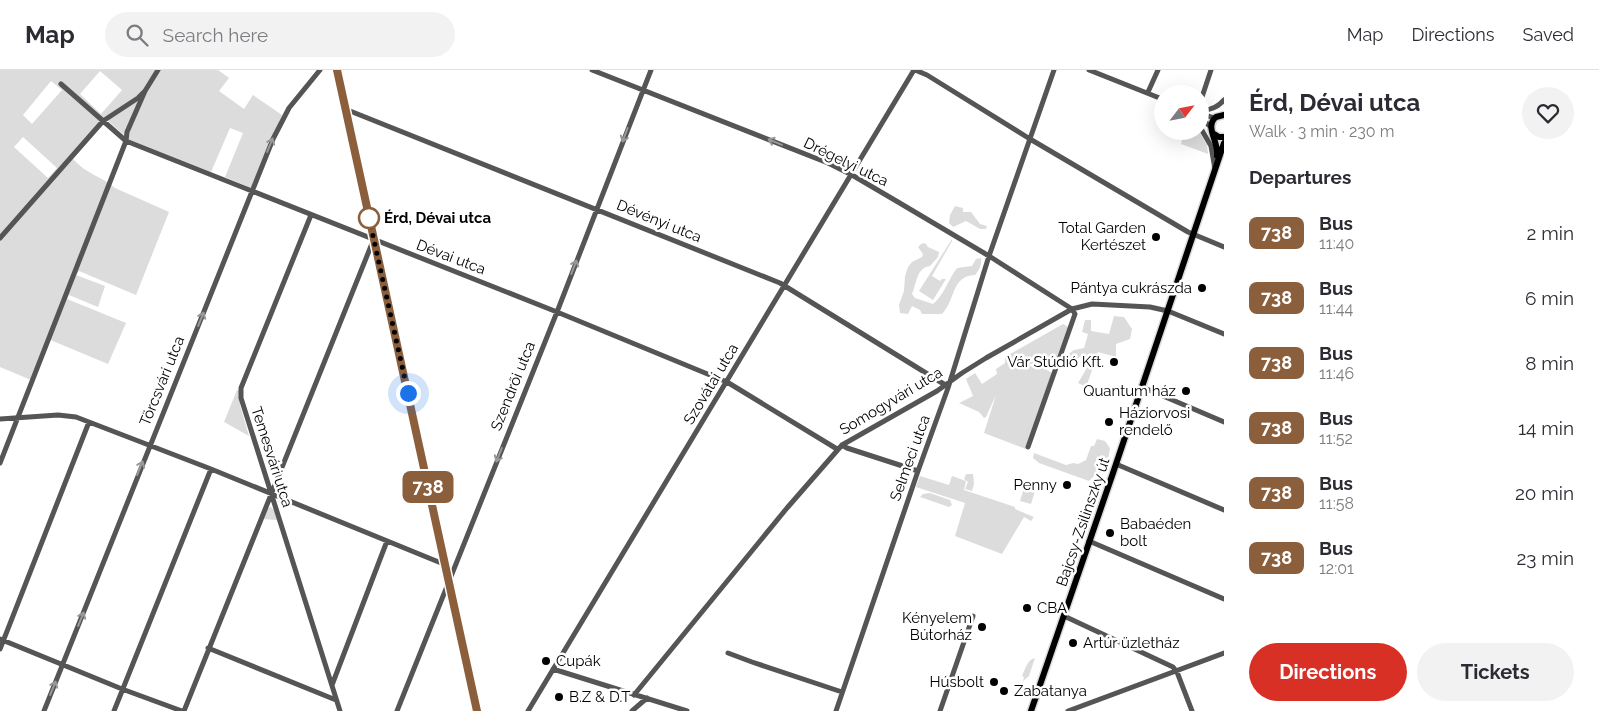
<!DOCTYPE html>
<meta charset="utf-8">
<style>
body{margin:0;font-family:Raleway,sans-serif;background:#f2f2f3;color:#2b2b33;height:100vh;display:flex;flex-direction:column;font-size:19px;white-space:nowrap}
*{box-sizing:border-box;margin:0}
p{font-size:16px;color:#7c7c81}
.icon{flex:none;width:28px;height:28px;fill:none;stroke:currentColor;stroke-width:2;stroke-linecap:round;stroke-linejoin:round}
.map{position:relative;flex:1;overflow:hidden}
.panel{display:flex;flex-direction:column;background:#fff;width:375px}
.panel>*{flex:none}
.badge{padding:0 10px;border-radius:8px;font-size:18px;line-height:32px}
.needle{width:32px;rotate:58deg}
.buttons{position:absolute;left:1154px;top:15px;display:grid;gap:10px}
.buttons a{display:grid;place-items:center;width:55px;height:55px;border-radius:50%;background:#fff;box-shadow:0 5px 20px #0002;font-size:25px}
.you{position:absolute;width:25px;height:25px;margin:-12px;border:4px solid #fff;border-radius:50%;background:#1a73e8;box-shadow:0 0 0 8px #1a73e833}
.map>.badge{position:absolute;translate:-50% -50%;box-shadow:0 0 0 2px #fff}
h2{padding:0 25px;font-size:19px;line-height:45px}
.round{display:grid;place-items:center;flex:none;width:52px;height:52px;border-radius:26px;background:#f2f2f3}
.head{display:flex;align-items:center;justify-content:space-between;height:85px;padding:0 25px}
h1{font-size:24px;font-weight:700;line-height:38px}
.action{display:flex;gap:10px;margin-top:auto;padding:10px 25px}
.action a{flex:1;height:58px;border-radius:30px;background:#d93025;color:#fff;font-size:20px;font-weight:700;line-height:58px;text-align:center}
.action a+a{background:#f2f2f3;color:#2b2b33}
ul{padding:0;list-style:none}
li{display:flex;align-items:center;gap:15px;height:65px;padding:0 25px}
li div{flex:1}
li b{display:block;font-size:19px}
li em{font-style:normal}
li .badge{min-width:55px;font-weight:700;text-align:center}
header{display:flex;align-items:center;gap:30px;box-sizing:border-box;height:70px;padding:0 25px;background:#fff;border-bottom:1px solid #e1e1e2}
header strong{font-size:24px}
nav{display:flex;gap:28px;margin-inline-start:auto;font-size:18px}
.search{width:350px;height:45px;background:#f2f2f3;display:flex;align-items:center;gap:12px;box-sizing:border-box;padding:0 18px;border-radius:28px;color:#7c7c81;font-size:19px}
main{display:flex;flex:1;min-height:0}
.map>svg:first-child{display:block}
.green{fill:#dcdcdc;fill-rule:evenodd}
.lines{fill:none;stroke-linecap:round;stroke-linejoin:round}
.major-casing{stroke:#dbdbdb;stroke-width:9}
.minor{stroke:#555;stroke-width:5}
.major{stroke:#000;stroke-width:6}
.oneway{stroke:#999}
.line-casing{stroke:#fff;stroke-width:11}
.line{stroke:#8b5e3c;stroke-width:8}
.walk{stroke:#000;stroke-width:5;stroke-dasharray:0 9}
.stop-dot{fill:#fff;stroke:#8b5e3c;stroke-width:2.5}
.poi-dot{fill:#000;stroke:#fff;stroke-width:2}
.labels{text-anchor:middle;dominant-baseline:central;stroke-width:5;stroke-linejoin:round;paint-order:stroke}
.street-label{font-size:15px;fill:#000;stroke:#fff}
.stop-label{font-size:15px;font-weight:bold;fill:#000;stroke:#fff;text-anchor:start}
.poi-label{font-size:15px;fill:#000;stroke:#fff;text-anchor:end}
</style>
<header>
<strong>Map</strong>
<div class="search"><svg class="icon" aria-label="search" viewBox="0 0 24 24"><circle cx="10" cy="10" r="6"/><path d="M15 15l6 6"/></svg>Search here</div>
<nav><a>Map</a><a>Directions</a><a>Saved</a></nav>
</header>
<main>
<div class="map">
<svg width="1224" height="641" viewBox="0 0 1224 641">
<rect width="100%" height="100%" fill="#fff"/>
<path class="green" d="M0 0H218L229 8 219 21 244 39 253 25 282 45 251 118 225 107 243 63 230 58 211 102 130 70 107 50 73 89C86 104 101 106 115 118L169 142 136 225 79 201 76 205 105 216 98 237 69 225 67 229 126 253 108 294 48 269 31 310 0 297ZM100 1 122 20 101 44 80 24ZM51 11 62 20 32 54 23 45ZM23 67 57 98 48 108 14 77Z
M1184 61H1199L1207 75 1208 84 1181 74Z
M955 136 963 138V142H971L980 154 987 156 986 159H980L966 151 953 157 949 153 950 145Z
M952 169V171L932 206 940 211 942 209H946L933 230 919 221Z
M925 173 928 177 939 182 938 187 930 196C916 198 917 213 912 224L915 228 933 234C943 227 949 208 957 198L972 196 976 189 981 188C982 195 979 200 975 205 951 206 956 229 942 244H922L920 240 912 236 908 244 900 243 899 235 904 221 905 206 908 197 912 192 922 187 923 184 918 177 921 174Z
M1114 246 1124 247 1132 259 1130 269 1116 274V287L1098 282 1087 315 1086 317 1078 313 1088 296 1086 291 1080 287 1069 291 1066 290 1067 285 1074 280 1084 278 1088 264 1082 262 1085 250H1091V261L1109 264Z
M1063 254 1068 257 1053 297 1042 294H1030V296L1037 298 1042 297 1052 303 1026 379 984 363 996 325 986 347 984 348 979 342 959 333 973 326 966 309 975 303 982 314 997 304 996 299 1005 293V287Z
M237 320 240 321V335L249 366 224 352Z
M1097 369 1105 371 1110 378 1108 390 1111 393 1104 403H1097L1089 411 1039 393 1033 388 1034 383 1066 395 1073 393 1078 394 1086 390 1091 376H1094Z
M966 404H973L974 414 972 421 965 419 968 412 964 409Z
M920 406 949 415 952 406 966 411 964 420 1015 437V439L1034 447 1031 451 1024 447 1002 484 955 466 965 433 916 417Z
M1025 415 1036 418 1031 434 1020 431Z
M930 423 950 430 952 435 949 437 920 427 923 424Z
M271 437 275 441 277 450 262 449 268 438Z
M1035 588 1029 606 1023 611 1024 607 1022 606C1025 599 1028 589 1035 588Z"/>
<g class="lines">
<g class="major-casing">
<path id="major" d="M1214 64 1219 67H1224
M1217 86C1219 71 1204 57 1216 47L1224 45
M1031 641 1113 403 1224 73"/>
</g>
<path class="minor" d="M337 0 477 641
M592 0 828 93 852 105 898 132 989 186 1072 239 1075 244 1028 377
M915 0 927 5 1030 69 1188 162 1224 177
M1089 0 1162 29
M61 14 126 71 557 242 727 312 837 379
M1148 22 1158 0
M1200 33 1211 0
M345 39 780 213 947 316
M1200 40C1209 41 1218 37 1224 30
M1200 43 1214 48
M1200 48 1210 56
M1200 57 1211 76 1215 99
M311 145 241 318V328L340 641
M0 168 103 51 138 28 145 21 158 0
M1142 317 1224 352
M0 349 58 345 76 347 211 399 446 495
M842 375 847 378 918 401
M0 393 126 71 127 62 145 21
M1116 394 1224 440
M1089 471 1224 529
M1064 546 1173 597 1177 602 1192 641
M0 569 122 619 182 641
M208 578 336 630
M0 579 89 352
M728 583 752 592 842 622
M553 599 687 641
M332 615 387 471
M634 625 787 438 842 375 937 321 962 303 986 288 1072 239 1092 234 1150 237 1168 241 1224 264
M44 641 273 69 289 38 320 0
M114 641 211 399
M184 641 373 171
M397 641 557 242 651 0
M528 641 914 0
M632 641 647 628
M836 641 918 401 948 318 989 186 1054 0
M940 641 973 546
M1068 641 1224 583"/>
<use href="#major" class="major"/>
</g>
<defs><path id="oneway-shaft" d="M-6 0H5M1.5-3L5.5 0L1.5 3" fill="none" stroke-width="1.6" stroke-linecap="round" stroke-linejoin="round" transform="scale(1.25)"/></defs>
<g class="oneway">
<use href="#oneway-shaft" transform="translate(625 65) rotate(111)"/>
<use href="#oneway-shaft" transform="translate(775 72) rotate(-158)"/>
<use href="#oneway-shaft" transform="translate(270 75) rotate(-68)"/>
<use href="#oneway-shaft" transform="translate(574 197) rotate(-69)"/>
<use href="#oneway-shaft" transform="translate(201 249) rotate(-68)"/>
<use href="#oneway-shaft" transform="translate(499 385) rotate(112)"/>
<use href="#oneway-shaft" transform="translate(140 398) rotate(-68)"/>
<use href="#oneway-shaft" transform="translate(81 549) rotate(-68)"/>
<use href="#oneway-shaft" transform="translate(53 618) rotate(-68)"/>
</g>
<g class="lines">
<g class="line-casing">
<path id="line" d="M337 0 477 641"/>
</g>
<use href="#line" class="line"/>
<path class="walk" d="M369 148 408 323"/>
</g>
<circle class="stop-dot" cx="369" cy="148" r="10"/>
<g class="poi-dot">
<circle cx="1156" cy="167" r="5"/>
<circle cx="1202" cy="218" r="5"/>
<circle cx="1114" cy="292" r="5"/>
<circle cx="1186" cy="321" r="5"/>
<circle cx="1109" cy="352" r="5"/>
<circle cx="1067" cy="415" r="5"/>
<circle cx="1110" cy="463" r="5"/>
<circle cx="1027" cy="538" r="5"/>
<circle cx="982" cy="557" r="5"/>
<circle cx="1073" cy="573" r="5"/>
<circle cx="546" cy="591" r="5"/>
<circle cx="994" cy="612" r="5"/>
<circle cx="1004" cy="621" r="5"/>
<circle cx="559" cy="627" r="5"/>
</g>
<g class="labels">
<g class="street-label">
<text transform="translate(846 92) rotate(26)">Drégelyi utca</text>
<text transform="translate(659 151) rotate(22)">Dévényi utca</text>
<text transform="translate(451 187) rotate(21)">Dévai utca</text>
<text transform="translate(162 311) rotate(-68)">Törcsvári utca</text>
<text transform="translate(711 314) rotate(-59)">Szovátai utca</text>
<text transform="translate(513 316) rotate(-68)">Szendrői utca</text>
<text transform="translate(891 331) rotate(-31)">Somogyvári utca</text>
<text transform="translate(272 387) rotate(72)">Temesvári utca</text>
<text transform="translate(910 388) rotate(-70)">Selmeci utca</text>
<text transform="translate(1083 452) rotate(-71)">Bajcsy-Zsilinszky út</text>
</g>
<g class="stop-label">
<text x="384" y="148">Érd, Dévai utca</text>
</g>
<g class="poi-label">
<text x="1146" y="158">Total Garden<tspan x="1146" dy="17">Kertészet</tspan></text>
<text x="1192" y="218">Pántya cukrászda</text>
<text x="1104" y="292">Vár Stúdió Kft.</text>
<text x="1176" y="321">Quantum ház</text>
<text x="1119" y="343" text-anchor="start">Háziorvosi<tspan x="1119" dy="17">rendelő</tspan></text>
<text x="1057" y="415">Penny</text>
<text x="1120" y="454" text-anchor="start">Babaéden<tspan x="1120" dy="17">bolt</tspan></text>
<text x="1037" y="538" text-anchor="start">CBA</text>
<text x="972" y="548">Kényelem<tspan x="972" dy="17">Bútorház</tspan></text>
<text x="1083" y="573" text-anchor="start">Artúr üzletház</text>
<text x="556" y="591" text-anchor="start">Cupák</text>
<text x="984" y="612">Húsbolt</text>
<text x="1014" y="621" text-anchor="start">Zabatanya</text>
<text x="569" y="627" text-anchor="start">B.Z &amp; D.T</text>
</g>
</g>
</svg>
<div class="buttons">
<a><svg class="needle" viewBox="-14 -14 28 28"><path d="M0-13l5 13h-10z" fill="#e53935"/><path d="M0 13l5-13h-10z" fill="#7c7c81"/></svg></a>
</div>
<div class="you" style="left:408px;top:323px"></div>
<b class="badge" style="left:428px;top:417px;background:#8b5e3c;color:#fff">738</b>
</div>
<section class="panel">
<div class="head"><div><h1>Érd, Dévai utca</h1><p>Walk · 3 min · 230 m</p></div><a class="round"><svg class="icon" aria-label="heart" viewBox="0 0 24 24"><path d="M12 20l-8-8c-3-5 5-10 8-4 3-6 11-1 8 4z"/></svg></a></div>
<h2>Departures</h2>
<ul>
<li><span class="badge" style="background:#8b5e3c;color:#fff">738</span><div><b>Bus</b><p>11:40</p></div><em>2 min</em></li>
<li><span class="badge" style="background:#8b5e3c;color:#fff">738</span><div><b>Bus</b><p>11:44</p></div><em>6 min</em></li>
<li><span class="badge" style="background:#8b5e3c;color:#fff">738</span><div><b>Bus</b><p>11:46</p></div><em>8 min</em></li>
<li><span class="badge" style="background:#8b5e3c;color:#fff">738</span><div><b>Bus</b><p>11:52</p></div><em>14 min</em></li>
<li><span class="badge" style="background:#8b5e3c;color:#fff">738</span><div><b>Bus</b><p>11:58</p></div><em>20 min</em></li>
<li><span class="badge" style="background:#8b5e3c;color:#fff">738</span><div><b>Bus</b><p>12:01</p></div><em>23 min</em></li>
</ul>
<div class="action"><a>Directions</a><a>Tickets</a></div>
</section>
</main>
